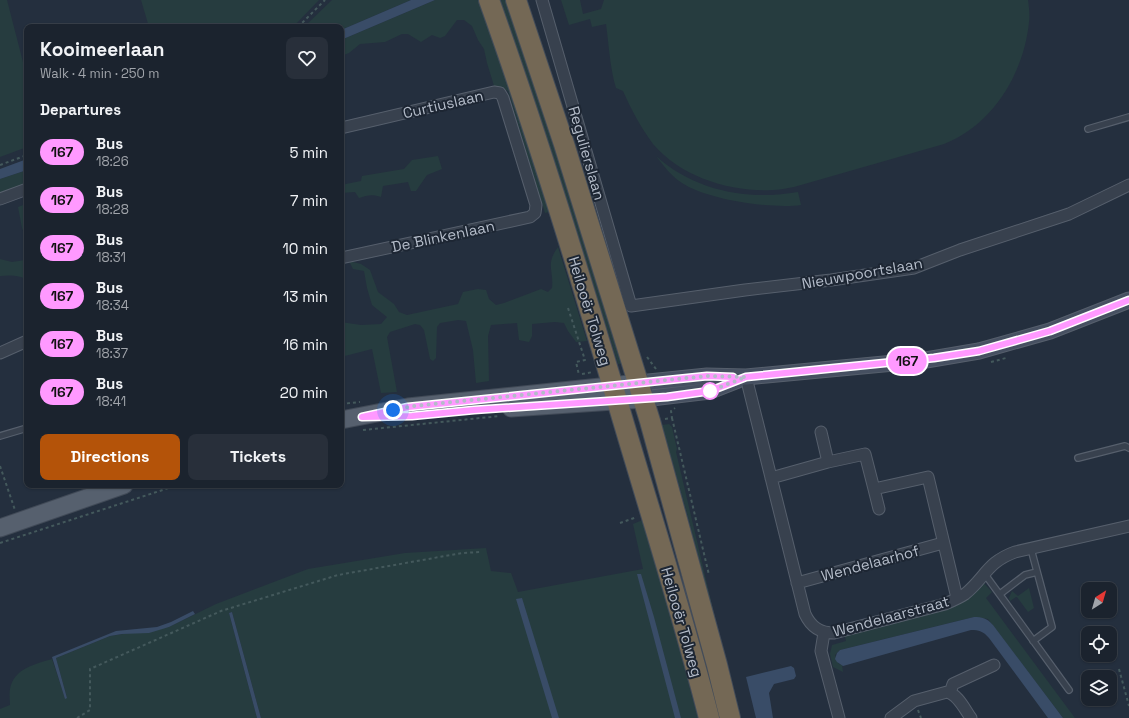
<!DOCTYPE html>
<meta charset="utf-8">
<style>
body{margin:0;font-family:"Space Grotesk",sans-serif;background:#282f3a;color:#f1f3f6;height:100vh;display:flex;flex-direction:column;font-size:15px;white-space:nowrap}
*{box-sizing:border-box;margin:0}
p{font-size:13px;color:#a0a4aa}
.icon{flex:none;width:22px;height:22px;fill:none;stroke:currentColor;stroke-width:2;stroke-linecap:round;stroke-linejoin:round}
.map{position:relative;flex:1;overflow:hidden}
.panel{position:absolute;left:24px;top:24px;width:320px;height:464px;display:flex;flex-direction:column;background:#1b232e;border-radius:8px;box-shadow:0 1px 3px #0004,0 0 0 1px #39404a}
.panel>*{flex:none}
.badge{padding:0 8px;border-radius:13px;font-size:14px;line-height:26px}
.needle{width:26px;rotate:37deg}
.buttons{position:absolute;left:1081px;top:582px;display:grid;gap:8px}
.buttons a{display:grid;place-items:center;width:36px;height:36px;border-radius:8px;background:#1b232e;box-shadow:0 1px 3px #0004,0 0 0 1px #39404a;font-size:20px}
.you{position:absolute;width:20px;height:20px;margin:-10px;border:3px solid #fff;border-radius:50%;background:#1a73e8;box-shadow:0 0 0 6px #1a73e833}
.map>.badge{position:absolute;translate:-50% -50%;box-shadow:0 0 0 2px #fff}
h2{padding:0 16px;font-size:15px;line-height:36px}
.round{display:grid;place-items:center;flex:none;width:42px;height:42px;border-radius:8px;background:#282f3a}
.summary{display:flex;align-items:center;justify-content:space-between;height:68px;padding:0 16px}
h1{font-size:19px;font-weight:700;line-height:30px}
.cta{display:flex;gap:8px;margin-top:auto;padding:8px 16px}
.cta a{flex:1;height:46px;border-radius:8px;background:#b45309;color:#fff;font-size:16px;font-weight:700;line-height:46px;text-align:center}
.cta a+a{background:#282f3a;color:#f1f3f6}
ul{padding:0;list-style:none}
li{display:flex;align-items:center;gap:12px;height:48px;padding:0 16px}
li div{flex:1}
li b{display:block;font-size:15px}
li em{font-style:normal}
li .badge{min-width:44px;font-weight:700;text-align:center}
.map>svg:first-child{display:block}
.green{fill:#263c3f}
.water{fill:#394c67}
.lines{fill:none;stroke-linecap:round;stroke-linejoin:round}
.lane-casing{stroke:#565f6c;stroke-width:8}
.street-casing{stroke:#565f6c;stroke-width:13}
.secondary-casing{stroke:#565f6c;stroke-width:17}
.primary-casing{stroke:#414a57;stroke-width:19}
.highway-casing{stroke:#434c59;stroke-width:22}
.path{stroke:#44595c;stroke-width:2;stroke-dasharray:3 3;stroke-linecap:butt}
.lane{stroke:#38414e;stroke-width:5.5}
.street{stroke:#38414e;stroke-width:11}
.secondary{stroke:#465061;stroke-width:15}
.primary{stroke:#56606e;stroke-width:17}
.highway{stroke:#746855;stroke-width:20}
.line-casing{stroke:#fff;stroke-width:9}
.line{stroke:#f9f;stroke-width:6}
.walk{stroke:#b4bcc9;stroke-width:4;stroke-dasharray:0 7.2}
.stop-dot{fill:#fff;stroke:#f9f;stroke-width:2}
.labels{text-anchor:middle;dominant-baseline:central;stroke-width:4;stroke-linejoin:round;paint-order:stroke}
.street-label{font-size:15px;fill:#b4bcc9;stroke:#1d2633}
</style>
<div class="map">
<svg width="1129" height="718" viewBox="0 0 1129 718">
<rect width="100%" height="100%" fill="#242f3e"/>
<path class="green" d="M0 0H7L24 66H27V147L0 157Z
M141 0H319L293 27H149Z
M332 0H411L341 30V27H304Z
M435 0H483L524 123 549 212 545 213 508 91 502 88 495 89 487 63 484 49 478 40 472 26 464 20H457L445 36 440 38 432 35 421 42 408 34H402L385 42 360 44 349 53 341 56V40Z
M496 0H509L625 363 618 364 572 216Z
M561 0H580L583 14 601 9 604 0H1028C1029 7 1030 15 1029 22 1024 73 993 125 944 144L794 187C787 188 779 190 772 190 730 192 681 177 653 144 641 128 631 109 623 91L616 88C610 68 609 46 606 24L592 27 590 19 569 25Z
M438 156 442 169 427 175 416 191H411L408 182 383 186 381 197C373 194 367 195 359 198L355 192 341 193V185L361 181 362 176 404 169 412 160Z
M656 156C695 191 748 201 798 192L801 205C771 209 708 200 682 183 671 176 664 166 656 156Z
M27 170V184L0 194V179Z
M26 204 27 208V239L22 228 18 207Z
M558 247 587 341 576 342 568 331 564 323 555 322 532 324V336L529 342 519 340 517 323 491 325 488 336 489 381 476 383 473 350 466 321 458 320 440 323 437 327 436 358 433 361 430 359 424 330 420 325 415 324 390 332 387 337 397 392 381 393 372 349 341 357V322L361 325 381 324 387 317 372 305 367 288 364 271 353 269 349 261 361 264 370 270 378 292 394 304 399 312 407 315 458 304 463 292 478 289 486 290 489 299 496 305 504 303 541 289 548 292 552 288C554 269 545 265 558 247Z
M0 259 12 262 25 260 27 259V280C20 275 9 275 0 276Z
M669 424 672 427 677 449 676 452 721 643 686 510 662 425Z
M645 519 686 657 690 689 698 718H261L232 612 229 613 257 718H0V709L10 705C10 700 9 694 10 689 14 668 36 664 52 659L65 698H67L56 658 110 636 169 627 216 604 308 569 405 553 486 548 491 571 511 573 518 592 643 569 633 524Z
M983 582 992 592 986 598 1075 718H1063L988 619 974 617 840 650 835 655 839 664 842 665 843 672 833 667 830 654 832 645 846 641 845 636 946 609C962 603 973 596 983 582Z
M1029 588 1034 608 1028 612 1017 597H1016L1010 601 1009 598 1012 591 1018 596Z"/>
<path class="water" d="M411 0H435L341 40V30Z
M27 159V170L0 179V169Z
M637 574H641L654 617 681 718H675Z
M522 598 559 718H552L516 599Z
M193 611 195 614 169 627 149 633 122 634 110 636 56 658 67 698 65 699 52 657 116 631 157 627 171 622Z
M232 612 261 718H257L229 613Z
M974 617C982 617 987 618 993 625L1063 718H1048L989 638C983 631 979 630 971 630L843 666 837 662 835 659 837 653 840 650Z
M791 666 794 668 796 676 794 679 774 684 769 693 773 718H756L746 677Z"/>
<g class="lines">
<g class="lane-casing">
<path id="lane" d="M1088 129 1129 117
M0 436 27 428
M1078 458 1125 446 1129 448
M1031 549 1052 627 1033 641
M984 573 1069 690
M1000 594 1025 575 1037 572"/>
</g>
<g class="street-casing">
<path id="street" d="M542 0 631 306 745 290 831 280 914 268 960 250 1069 214 1129 185
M341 128 494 92 500 93 503 98 536 205 535 213 530 217 341 258
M0 199 27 189
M0 353 27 341
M746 377 805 614C811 627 820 633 834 633L945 604C952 601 959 598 965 594 985 578 987 562 1015 552L1129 526
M821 432 828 462
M771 478 828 462 865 454 874 489
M879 509 874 489 928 477 957 598
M797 583 943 543
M824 633 821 651 839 718
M950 693 953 684 994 665
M891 718 914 701 947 692C958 694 965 710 971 718"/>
</g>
<g class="secondary-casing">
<path id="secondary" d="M639 383 707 376 746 377 926 360 979 351 1050 331 1129 300
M643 399 710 391 738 380"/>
</g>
<g class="primary-casing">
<path id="primary" d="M511 408 643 399
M341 420 408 407 639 383
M0 528 124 485"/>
</g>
<g class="highway-casing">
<path id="highway" d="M489 0C539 140 582 282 624 424 653 522 684 619 709 718
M516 0 564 144 650 421 717 665 730 718"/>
</g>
<path class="path" d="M298 27 325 0
M0 165 27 155
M568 308 585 360 576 362 579 375
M647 357 656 369
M991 362 1006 358
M582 374 593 372
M341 404 360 402
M672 418 709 575
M665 419 672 418 671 411 675 408
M363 430 500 416
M0 466 15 510
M620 523 637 517
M0 543 178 485
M1119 669 1129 706
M918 710 921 718
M77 718 90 710V669L221 611 338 575 462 553 481 552"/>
<use href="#lane" class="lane"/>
<use href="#street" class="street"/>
<use href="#secondary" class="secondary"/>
<use href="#primary" class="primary"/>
<use href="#highway" class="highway"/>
</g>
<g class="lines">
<g class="line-casing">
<path id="line" d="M733 377 707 376 408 407 362 417 412 416 474 410 667 397 710 391 746 377 934 358 979 351 1050 331 1129 300"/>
</g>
<use href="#line" class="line"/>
<path class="walk" d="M393 410 414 406 707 376 746 377 710 391"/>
</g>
<circle class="stop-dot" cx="710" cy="391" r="8"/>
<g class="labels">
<g class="street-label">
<text transform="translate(443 104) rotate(-13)">Curtiuslaan</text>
<text transform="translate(587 153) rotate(74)">Regulierslaan</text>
<text transform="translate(443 236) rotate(-12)">De Blinkenlaan</text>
<text transform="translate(862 273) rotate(-10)">Nieuwpoortslaan</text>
<text transform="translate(590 311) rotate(73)">Heilooër Tolweg</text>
<text transform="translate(870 563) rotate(-15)">Wendelaarhof</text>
<text transform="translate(891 616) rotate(-15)">Wendelaarstraat</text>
<text transform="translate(682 622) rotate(74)">Heilooër Tolweg</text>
</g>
</g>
</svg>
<div class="buttons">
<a><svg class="needle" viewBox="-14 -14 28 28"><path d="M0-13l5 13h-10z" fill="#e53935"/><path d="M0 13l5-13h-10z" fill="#a0a4aa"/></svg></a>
<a><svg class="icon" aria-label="locate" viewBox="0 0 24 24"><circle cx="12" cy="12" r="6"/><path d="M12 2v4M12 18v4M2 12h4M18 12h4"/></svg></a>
<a><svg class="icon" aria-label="layers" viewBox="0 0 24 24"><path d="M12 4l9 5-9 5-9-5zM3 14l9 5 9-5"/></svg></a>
</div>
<div class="you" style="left:393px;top:410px"></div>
<b class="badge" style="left:907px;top:361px;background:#f9f;color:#111">167</b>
<section class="panel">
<div class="summary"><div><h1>Kooimeerlaan</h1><p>Walk · 4 min · 250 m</p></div><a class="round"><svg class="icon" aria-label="heart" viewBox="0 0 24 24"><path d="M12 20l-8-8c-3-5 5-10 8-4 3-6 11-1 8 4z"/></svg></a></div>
<h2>Departures</h2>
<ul>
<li><span class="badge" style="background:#f9f;color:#111">167</span><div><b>Bus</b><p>18:26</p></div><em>5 min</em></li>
<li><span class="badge" style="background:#f9f;color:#111">167</span><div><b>Bus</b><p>18:28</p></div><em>7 min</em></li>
<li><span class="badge" style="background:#f9f;color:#111">167</span><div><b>Bus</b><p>18:31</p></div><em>10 min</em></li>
<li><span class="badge" style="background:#f9f;color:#111">167</span><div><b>Bus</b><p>18:34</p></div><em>13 min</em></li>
<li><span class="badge" style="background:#f9f;color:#111">167</span><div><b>Bus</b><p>18:37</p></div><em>16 min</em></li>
<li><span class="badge" style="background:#f9f;color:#111">167</span><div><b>Bus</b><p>18:41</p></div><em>20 min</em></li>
</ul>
<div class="cta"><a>Directions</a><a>Tickets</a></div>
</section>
</div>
